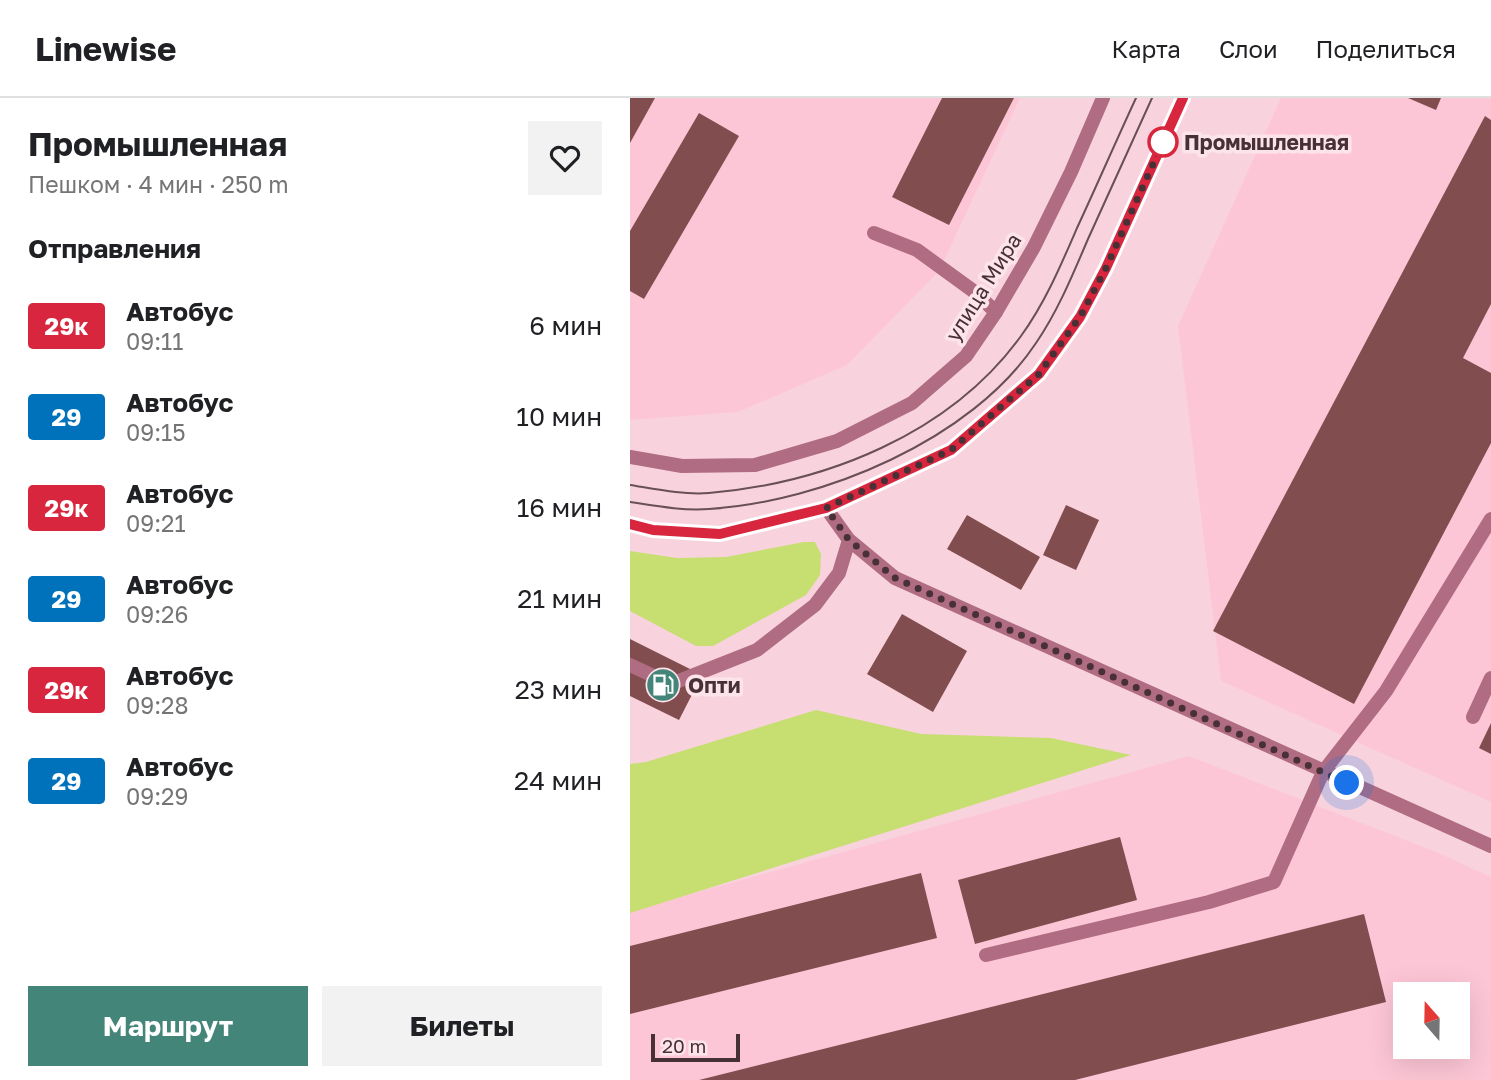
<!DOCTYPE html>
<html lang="ru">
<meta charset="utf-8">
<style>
body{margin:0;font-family:"Golos Text",sans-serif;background:#f2f2f2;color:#202124;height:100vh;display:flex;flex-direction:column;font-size:26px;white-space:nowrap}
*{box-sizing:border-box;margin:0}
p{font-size:23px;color:#757577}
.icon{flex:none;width:38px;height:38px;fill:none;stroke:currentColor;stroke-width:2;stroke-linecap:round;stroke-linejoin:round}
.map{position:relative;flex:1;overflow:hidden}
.panel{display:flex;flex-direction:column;background:#fff;width:630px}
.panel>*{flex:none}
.badge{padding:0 14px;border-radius:5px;font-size:24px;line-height:46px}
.needle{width:46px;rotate:340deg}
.buttons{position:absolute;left:763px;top:884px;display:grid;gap:14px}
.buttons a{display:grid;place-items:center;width:77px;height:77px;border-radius:0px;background:#fff;box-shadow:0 7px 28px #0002;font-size:35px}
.scale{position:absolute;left:21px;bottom:18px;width:89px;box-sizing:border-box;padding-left:7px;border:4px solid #483037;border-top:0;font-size:19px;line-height:24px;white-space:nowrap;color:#483037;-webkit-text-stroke:5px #fde4eb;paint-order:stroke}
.you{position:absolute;width:35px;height:35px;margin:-18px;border:5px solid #fff;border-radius:50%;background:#1a73e8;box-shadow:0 0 0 10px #1a73e833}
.map>.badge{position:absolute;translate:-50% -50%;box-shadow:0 0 0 4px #fff}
h2{padding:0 28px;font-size:26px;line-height:63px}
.round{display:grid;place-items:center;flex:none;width:74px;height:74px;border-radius:0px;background:#f2f2f2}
.headline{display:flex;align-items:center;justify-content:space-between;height:119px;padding:0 28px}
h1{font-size:33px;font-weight:700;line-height:52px}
.primary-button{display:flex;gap:14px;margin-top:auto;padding:14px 28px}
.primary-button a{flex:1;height:80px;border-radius:0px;background:#438679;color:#fff;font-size:28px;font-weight:700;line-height:80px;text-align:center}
.primary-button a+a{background:#f2f2f2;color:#202124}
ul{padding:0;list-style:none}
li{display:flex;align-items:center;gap:21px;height:91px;padding:0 28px}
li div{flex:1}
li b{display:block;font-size:26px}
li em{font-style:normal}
li .badge{min-width:77px;font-weight:700;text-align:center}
header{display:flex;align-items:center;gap:42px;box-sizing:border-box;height:98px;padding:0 35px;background:#fff;border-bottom:2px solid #e0e0e0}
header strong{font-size:33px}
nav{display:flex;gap:38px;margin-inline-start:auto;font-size:24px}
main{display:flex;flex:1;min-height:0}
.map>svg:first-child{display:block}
.built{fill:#fdc6d6;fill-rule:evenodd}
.green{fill:#c7de70}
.building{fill:#824d4e}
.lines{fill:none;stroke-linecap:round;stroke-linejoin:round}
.service{stroke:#b06c82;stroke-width:14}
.tertiary{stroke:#b06c82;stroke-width:14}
.tram{stroke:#694f56;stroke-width:2}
.line-casing{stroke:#fff;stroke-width:16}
.line{stroke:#d7263d;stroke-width:10}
.walk{stroke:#483037;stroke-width:7;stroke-dasharray:0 12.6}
.stop-dot{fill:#fff;stroke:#d7263d;stroke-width:3.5}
.labels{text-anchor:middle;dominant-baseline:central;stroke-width:7;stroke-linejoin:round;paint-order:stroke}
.stop-label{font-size:21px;font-weight:bold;fill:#483037;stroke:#fde4eb;text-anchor:start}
.street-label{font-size:21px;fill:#483037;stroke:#fde4eb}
.poi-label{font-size:21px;font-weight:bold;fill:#483037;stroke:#fde4eb;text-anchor:start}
</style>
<header>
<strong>Linewise</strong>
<nav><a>Карта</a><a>Слои</a><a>Поделиться</a></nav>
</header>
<main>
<section class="panel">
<div class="headline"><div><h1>Промышленная</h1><p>Пешком · 4 мин · 250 m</p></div><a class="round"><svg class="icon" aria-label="heart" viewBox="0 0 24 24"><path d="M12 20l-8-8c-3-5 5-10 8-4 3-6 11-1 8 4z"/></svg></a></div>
<h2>Отправления</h2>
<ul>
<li><span class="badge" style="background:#d7263d;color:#fff">29к</span><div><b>Автобус</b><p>09:11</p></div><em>6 мин</em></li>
<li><span class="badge" style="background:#0072bc;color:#fff">29</span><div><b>Автобус</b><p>09:15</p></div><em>10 мин</em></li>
<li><span class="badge" style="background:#d7263d;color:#fff">29к</span><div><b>Автобус</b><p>09:21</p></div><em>16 мин</em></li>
<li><span class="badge" style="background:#0072bc;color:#fff">29</span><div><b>Автобус</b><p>09:26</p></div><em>21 мин</em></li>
<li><span class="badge" style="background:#d7263d;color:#fff">29к</span><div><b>Автобус</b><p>09:28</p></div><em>23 мин</em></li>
<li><span class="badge" style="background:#0072bc;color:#fff">29</span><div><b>Автобус</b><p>09:29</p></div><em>24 мин</em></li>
</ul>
<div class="primary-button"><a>Маршрут</a><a>Билеты</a></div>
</section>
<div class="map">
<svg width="861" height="982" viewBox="0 0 861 982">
<rect width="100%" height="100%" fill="#f8d3dd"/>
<path class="built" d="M0 0H390L309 173 217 267 108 314 0 322Z
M651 0H861V704L591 583 548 228Z
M559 658 804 753 861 779V982H0V813ZM775 896H828V948H775Z"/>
<path class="green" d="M174 444H185L191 456 190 477 176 497 83 548H66L0 513V453L47 460 96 459Z
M186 612 291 636 421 640 501 657 0 815V666L16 664Z"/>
<path class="building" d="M0 0H25L0 45Z
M312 0H384L319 127 262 99Z
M778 0H811L806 12Z
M69 15 109 38 14 201 0 193V133Z
M855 18 861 22V206L833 260 861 275V345L724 606 583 533Z
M436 407 469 422 446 472 413 457Z
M337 417 410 459 391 492 317 451Z
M272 516 337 553 303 614 237 576Z
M0 541 72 577 49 622 0 598Z
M861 625V656L849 650Z
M490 739 507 802 345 846 328 782Z
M291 775 307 840 0 916V848Z
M734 816 756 904 445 982H69Z"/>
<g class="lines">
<path class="service" d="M244 135 287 152 342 192 366 214
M196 410 219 442 265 480 861 748
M0 567 41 586 127 552 185 507 209 475 219 442
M843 619 861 580
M356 857 579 804 644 784 693 674 756 593 861 421"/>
<path class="tertiary" d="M0 359 52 368 125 367 207 343 282 305 336 258 366 214 404 149 441 74 473 0
M0 426 23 432 90 436 196 410 321 352 409 276 450 219 476 170 553 0"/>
<path class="tram" d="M0 387C25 391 53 397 79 395 196 385 320 336 391 238 415 205 431 167 447 130 467 87 486 43 506 0
M0 404C26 408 53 413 79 411 192 404 342 342 406 245 428 213 443 176 458 141 479 94 501 47 522 0"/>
</g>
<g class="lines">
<g class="line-casing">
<path id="line" d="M0 426 23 432 90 436 196 410 321 352 409 276 450 219 476 170 553 0"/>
</g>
<use href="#line" class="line"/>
<path class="walk" d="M533 44 476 170 450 219 409 276 321 352 196 410 219 442 265 480 717 685"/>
</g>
<defs>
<g id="fuel-disc" transform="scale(1.75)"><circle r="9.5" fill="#438679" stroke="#fde4eb"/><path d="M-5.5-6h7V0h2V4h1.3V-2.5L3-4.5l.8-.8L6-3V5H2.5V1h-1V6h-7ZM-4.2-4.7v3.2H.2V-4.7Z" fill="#fff"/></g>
</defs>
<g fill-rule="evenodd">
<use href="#fuel-disc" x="33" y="587"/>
</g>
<circle class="stop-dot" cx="533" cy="44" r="14"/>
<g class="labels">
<g class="stop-label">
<text x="554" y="44">Промышленная</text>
</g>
<g class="street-label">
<text transform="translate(353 189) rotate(-58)">улица Мира</text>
</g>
<g class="poi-label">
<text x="58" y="587">Опти</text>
</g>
</g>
</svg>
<div class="buttons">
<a><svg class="needle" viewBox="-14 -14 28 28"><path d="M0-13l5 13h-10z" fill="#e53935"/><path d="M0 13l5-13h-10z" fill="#757577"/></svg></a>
</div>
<div class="scale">20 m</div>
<div class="you" style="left:717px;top:685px"></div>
</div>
</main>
